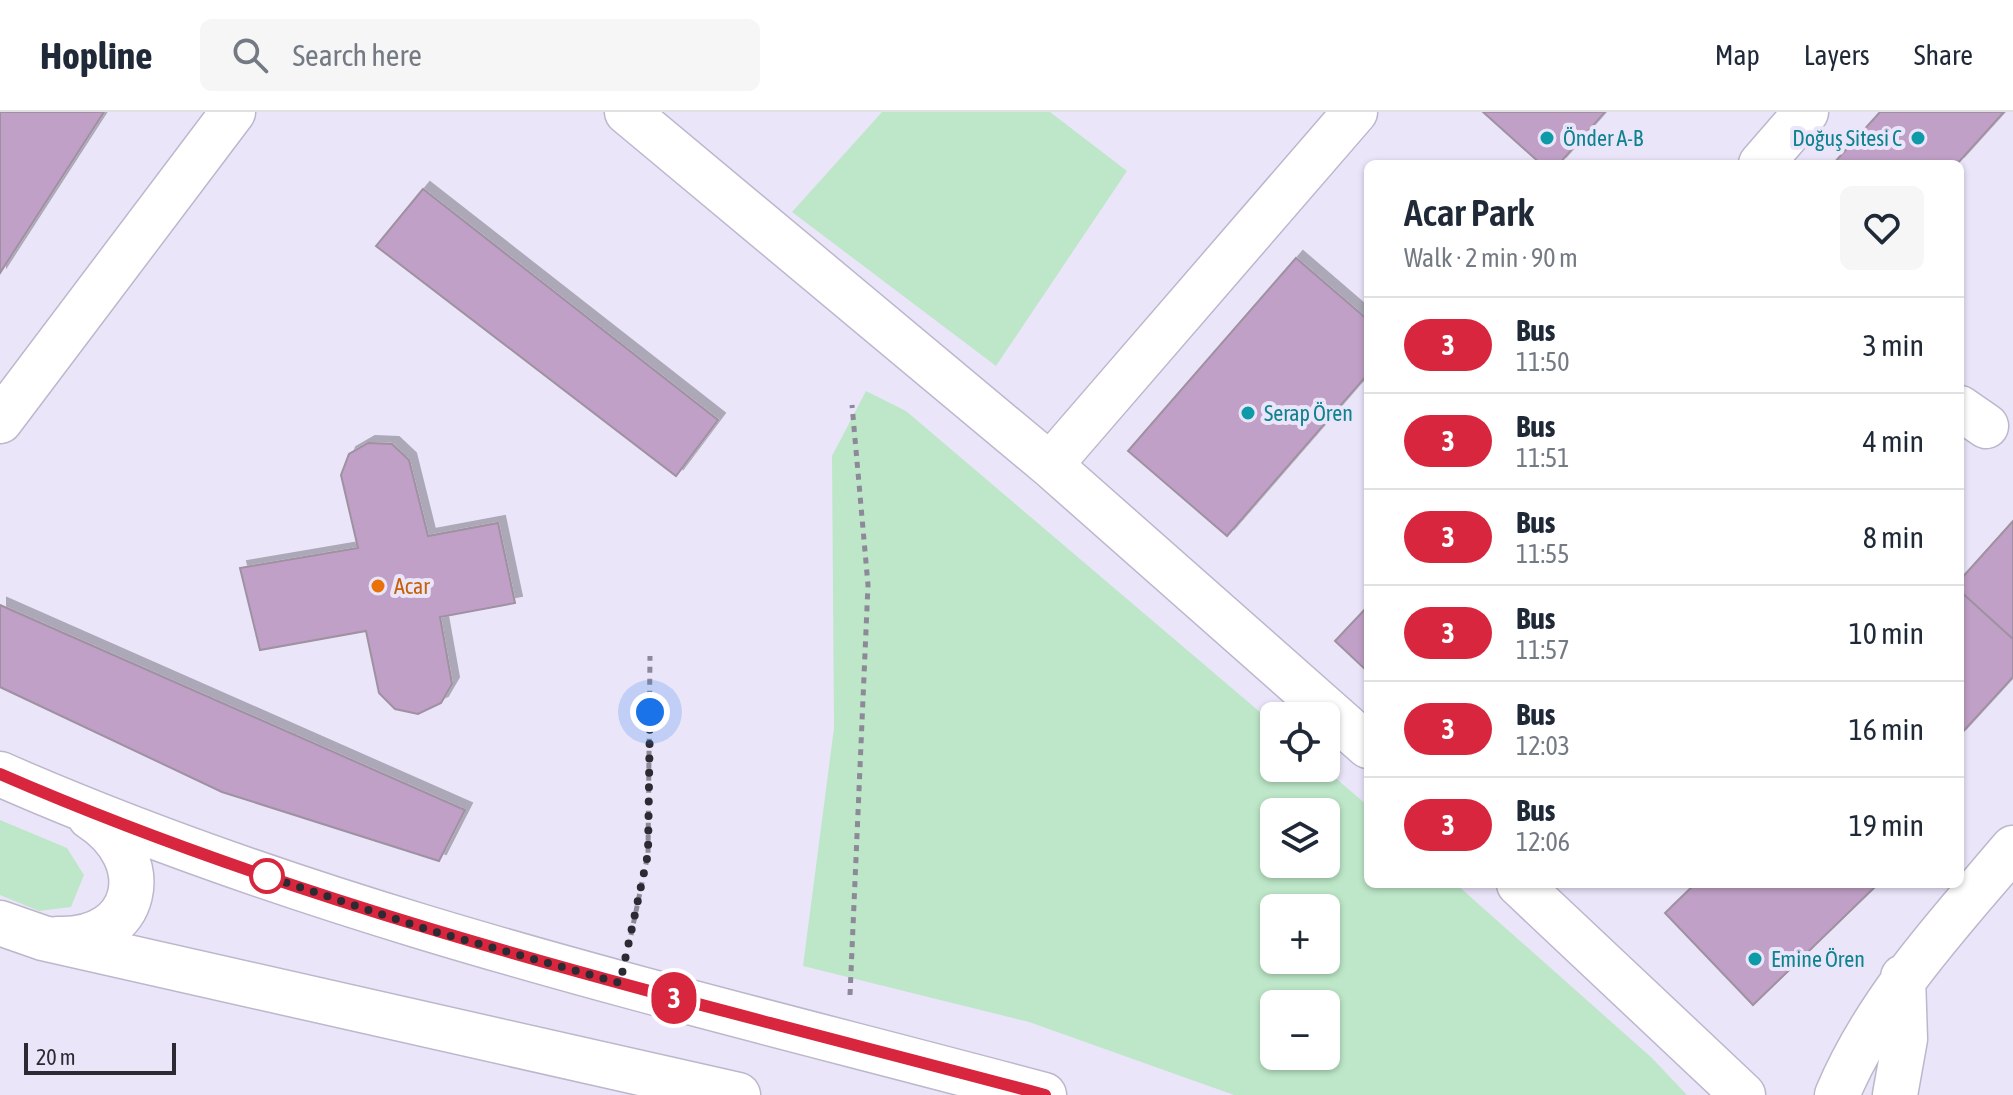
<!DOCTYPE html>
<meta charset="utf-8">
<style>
body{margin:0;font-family:"Asap Condensed",sans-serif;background:#f6f6f7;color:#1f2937;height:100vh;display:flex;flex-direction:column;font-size:30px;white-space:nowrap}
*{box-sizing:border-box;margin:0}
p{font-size:26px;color:#747a83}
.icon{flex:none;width:44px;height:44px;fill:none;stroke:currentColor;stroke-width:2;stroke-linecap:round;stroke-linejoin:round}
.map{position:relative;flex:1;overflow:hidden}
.panel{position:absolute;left:1364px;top:48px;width:600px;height:728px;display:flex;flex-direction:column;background:#fff;border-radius:12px;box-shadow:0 2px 6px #0004}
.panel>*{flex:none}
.badge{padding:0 16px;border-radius:26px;font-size:28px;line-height:52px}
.controls{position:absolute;left:1260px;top:590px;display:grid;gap:16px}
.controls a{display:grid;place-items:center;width:80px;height:80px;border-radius:12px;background:#fff;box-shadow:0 2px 6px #0004;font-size:40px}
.scale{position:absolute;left:24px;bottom:20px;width:152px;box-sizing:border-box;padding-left:8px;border:4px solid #2c2a32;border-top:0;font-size:22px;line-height:28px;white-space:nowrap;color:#2c2a32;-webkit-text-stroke:6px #ebe5fa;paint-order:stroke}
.you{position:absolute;width:40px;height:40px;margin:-20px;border:6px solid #fff;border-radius:50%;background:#1a73e8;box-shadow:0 0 0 12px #1a73e833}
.map>.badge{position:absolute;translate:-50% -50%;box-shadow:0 0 0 4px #fff}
.round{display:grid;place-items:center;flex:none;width:84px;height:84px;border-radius:12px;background:#f6f6f7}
.head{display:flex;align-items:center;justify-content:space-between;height:136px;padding:0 40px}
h1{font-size:38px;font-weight:600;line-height:60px}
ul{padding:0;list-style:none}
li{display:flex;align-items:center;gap:24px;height:96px;padding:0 40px;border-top:2px solid #e0e1e3}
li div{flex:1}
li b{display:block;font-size:30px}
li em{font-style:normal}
li .badge{min-width:88px;font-weight:700;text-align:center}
header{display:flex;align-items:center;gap:48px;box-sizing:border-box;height:112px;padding:0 40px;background:#fff;border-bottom:2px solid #e0e1e3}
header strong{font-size:38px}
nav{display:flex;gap:44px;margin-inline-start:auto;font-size:28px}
.search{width:560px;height:72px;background:#f6f6f7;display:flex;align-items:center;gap:20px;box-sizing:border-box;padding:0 28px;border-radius:12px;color:#747a83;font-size:30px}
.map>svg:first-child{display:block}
.green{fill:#bde7c8;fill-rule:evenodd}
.building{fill:#c0a0c6;stroke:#9f91a1;stroke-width:2;filter:url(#shadow)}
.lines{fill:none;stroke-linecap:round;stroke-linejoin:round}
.minor-casing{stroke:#bdb7cc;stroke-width:47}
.major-casing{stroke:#bdb7cc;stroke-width:47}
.path{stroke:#8d8998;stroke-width:5;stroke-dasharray:6 6;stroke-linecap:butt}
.minor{stroke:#fff;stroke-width:44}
.major{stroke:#fff;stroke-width:44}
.line-casing{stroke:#fff;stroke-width:18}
.line{stroke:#d7263d;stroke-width:12}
.walk{stroke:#2c2a32;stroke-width:8;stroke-dasharray:0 14.4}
.culture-dot{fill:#0f9aa8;stroke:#ebe5fa;stroke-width:3}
.food-dot{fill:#e8710a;stroke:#ebe5fa;stroke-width:3}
.stop-dot{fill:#fff;stroke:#d7263d;stroke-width:4}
.labels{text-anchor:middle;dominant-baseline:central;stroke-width:8;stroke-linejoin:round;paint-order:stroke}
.culture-label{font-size:22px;fill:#0d838f;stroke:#ebe5fa;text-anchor:start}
.food-label{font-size:22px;fill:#c56008;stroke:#ebe5fa;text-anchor:start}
</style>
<header>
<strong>Hopline</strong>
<div class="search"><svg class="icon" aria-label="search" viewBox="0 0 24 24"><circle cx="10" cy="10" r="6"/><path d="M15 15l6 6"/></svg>Search here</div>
<nav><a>Map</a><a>Layers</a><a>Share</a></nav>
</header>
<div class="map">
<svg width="2013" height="983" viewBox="0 0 2013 983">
<defs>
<filter id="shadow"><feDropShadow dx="7" dy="-7" stdDeviation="0" flood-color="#0004"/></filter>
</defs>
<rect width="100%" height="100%" fill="#ebe5fa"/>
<path class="green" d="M882 0H1050L1127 59 996 254 792 100Z
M866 279 906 299 1274 612V656H1324L1368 694V772H1456L1652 946 1687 983H1234L1029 910 803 854 834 616 832 344ZM1326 700V752H1274V700ZM1274 796H1326V848H1274ZM1274 892H1326V944H1274Z
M0 708 67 736 84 763 71 795 39 799 0 783Z"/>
<path class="building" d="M0 0H104L0 161Z
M1483 0H1605L1559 52H1541Z
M1880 0H2004L1957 52H1833Z
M423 77 718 308 676 364 376 134Z
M1296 146 1368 208V262L1227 424 1128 339Z
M368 331 392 332 409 348 428 424 498 411 515 491 440 505 452 572 441 591 418 602 395 597 379 581 366 519 260 538 240 456 358 436 341 363 349 342Z
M2013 409V527L1960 479V468Z
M1960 479 2013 527V565L1960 623Z
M0 493 465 698 439 749 222 680 0 575Z
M1368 494V560L1335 529Z
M1695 772H1878L1753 893 1665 801Z"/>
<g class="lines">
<g class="minor-casing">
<path id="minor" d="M627 0 1050 353 1368 634
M1761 52 1806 0
M1960 296 1986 314
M0 309 233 0
M1050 353 1355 0
M1519 772 1743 983
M1837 983C1877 888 1947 814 2013 736
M1895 983 1905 927 1903 865"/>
</g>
<g class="major-casing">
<path id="major" d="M0 662C335 809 693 889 1044 983
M0 811 43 826 738 983
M58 827C140 830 157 748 90 705"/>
</g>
<path class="path" d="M631 823 648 742 650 544
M850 883 868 473 852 293"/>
<use href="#minor" class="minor"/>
<use href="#major" class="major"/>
</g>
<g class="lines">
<g class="line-casing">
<path id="line" d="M0 662C335 808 693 889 1045 983"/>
</g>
<use href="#line" class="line"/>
<path class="walk" d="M267 764 263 763 429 818 620 871 648 742 650 600"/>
</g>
<g class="culture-dot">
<circle cx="1547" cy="26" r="8"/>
<circle cx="1918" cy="26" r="8"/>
<circle cx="1248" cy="301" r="8"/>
<circle cx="1755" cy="847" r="8"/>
</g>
<circle class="food-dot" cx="378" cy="474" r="8"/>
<circle class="stop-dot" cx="267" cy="764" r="16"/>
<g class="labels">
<g class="culture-label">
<text x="1563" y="26">Önder A-B</text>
<text x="1902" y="26" text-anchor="end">Doğuş Sitesi C</text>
<text x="1264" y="301">Serap Ören</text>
<text x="1771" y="847">Emine Ören</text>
</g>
<g class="food-label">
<text x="394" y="474">Acar</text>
</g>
</g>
</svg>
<div class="controls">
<a><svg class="icon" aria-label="locate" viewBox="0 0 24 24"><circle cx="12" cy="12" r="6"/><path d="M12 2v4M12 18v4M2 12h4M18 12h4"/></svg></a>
<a><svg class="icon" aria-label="layers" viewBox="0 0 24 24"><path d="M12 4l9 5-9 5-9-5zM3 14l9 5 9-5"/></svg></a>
<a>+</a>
<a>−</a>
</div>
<div class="scale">20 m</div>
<div class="you" style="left:650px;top:600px"></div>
<b class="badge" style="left:674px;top:886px;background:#d7263d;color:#fff">3</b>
<section class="panel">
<div class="head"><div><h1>Acar Park</h1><p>Walk · 2 min · 90 m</p></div><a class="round"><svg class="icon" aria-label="heart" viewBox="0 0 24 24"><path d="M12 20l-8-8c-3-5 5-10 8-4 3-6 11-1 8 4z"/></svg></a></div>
<ul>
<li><span class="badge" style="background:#d7263d;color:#fff">3</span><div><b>Bus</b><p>11:50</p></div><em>3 min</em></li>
<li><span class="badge" style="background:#d7263d;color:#fff">3</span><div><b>Bus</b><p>11:51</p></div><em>4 min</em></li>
<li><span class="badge" style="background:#d7263d;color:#fff">3</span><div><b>Bus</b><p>11:55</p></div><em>8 min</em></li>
<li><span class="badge" style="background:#d7263d;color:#fff">3</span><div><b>Bus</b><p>11:57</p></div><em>10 min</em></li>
<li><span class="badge" style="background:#d7263d;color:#fff">3</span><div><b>Bus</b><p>12:03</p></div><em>16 min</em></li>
<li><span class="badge" style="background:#d7263d;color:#fff">3</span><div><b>Bus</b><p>12:06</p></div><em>19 min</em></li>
</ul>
</section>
</div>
